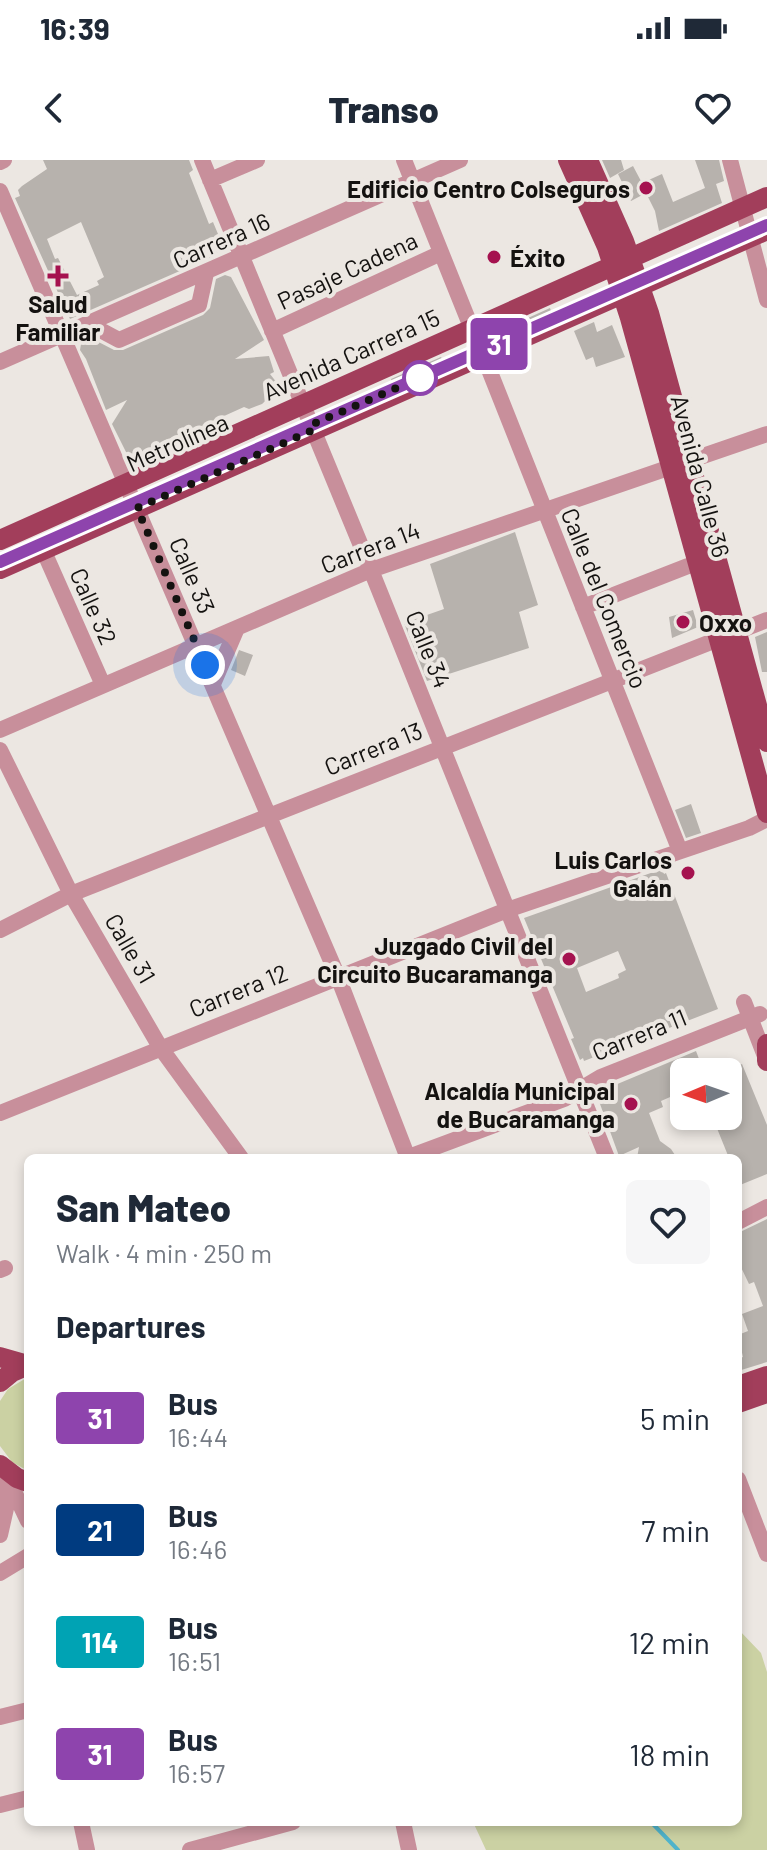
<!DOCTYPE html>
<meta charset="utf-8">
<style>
body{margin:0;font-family:Barlow,sans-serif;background:#f6f6f7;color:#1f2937;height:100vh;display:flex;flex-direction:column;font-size:30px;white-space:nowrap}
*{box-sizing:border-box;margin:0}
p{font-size:26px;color:#747a83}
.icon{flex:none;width:44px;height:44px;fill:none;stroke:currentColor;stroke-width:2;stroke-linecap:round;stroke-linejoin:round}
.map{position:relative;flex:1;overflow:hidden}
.side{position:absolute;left:24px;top:994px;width:718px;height:672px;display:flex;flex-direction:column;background:#fff;border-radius:12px;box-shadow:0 4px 12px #0003}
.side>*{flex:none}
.badge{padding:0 16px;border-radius:6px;font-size:28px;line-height:52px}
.needle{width:52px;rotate:268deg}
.tools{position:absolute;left:670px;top:898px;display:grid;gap:16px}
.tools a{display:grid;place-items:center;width:72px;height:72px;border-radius:12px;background:#fff;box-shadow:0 4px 12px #0003;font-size:40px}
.you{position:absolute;width:40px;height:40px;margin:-20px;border:6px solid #fff;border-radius:50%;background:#1a73e8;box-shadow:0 0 0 12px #1a73e833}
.map>.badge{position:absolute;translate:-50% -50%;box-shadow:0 0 0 4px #fff}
h2{padding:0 32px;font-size:30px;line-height:72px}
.round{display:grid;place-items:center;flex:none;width:84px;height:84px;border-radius:12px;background:#f6f6f7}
.overview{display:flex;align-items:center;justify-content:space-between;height:136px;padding:0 32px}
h1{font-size:38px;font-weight:800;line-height:60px}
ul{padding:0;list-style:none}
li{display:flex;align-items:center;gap:24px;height:112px;padding:0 32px}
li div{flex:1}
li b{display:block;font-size:30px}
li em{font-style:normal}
li .badge{min-width:88px;font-weight:700;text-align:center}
.status{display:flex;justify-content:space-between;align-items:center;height:56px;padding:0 40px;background:#fff;direction:ltr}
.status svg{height:22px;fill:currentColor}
header{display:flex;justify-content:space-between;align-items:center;height:104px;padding:0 32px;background:#fff;font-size:36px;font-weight:800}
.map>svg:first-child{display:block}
.green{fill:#cbd1a3}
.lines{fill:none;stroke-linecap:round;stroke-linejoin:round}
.stream{stroke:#50b3cb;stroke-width:4}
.building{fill:#b7b2ad;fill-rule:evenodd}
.minor{stroke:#c88f9b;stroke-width:16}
.major{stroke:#a23e5b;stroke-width:20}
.line-casing{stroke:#fff;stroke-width:18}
.line{stroke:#8e44ad;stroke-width:12}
.walk{stroke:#141210;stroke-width:8;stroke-dasharray:0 14.4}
.poi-dot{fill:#a5124f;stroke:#ece7e2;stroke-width:3}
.stop-dot{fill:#fff;stroke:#8e44ad;stroke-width:4}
.labels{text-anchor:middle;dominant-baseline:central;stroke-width:8;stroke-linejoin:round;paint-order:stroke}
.poi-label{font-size:24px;font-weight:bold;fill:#141210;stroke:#ece7e2;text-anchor:end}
.street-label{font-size:24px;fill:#141210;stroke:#ece7e2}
</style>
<div class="status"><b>16:39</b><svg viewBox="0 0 49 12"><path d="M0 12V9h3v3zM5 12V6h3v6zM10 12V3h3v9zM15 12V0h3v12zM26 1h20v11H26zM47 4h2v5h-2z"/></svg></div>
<header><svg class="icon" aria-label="back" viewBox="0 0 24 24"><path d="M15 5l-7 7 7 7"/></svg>Transo<svg class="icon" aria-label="heart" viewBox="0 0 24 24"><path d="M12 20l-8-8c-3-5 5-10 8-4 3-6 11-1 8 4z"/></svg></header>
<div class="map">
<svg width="767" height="1690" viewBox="0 0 767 1690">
<rect width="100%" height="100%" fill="#ece7e2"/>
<path class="green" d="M28 1217V1311L12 1302 0 1286V1241L8 1229Z
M738 1469 761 1493 767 1512V1690H486L473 1662H738Z"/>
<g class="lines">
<path class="stream" d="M651 1662 678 1690"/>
</g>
<path class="building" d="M43 0H189L193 10 189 13 209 64 213 62 223 86 214 96 70 159 15 38 20 36 18 30 22 26 47 9ZM81 62 104 117 97 121 99 125 77 135 58 98 55 99 47 79Z
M602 0H621L624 10 610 18Z
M695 0H719L724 21 716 24 722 43 659 71 655 51 646 33 631 41 618 14 633 6 642 23 662 14 673 42 705 28Z
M225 115 231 117 264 180 235 199 269 196 274 212 270 214 277 223 276 231 262 244 249 249 244 247 213 261 216 268 199 276 195 269 163 281V287L139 296 127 294 112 264 127 240 106 250 86 199 80 190 82 178 87 176 114 190H123L203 155 210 148 216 119Z
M550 148 551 151 500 174 499 171Z
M594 162 597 172 612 165 625 197 596 207 593 197 586 200 574 171Z
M441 197 442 199 392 222 391 219Z
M515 372 538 445 519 452 529 488 427 521 404 463 444 449 430 404Z
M693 450 698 467 672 478 669 457Z
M767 472V512H762L755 477Z
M239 490 253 495 245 516 231 510Z
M691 644 701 673 686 678 675 650Z
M662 709 664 714 666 713 718 849 584 901 583 898 580 900 571 879 574 878 524 758ZM618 791 626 810 618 814 619 818 586 832 577 808Z
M696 891 704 912H684V931L661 941 663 947 649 953 660 981 671 989 677 998H637L639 987 619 996 596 933Z
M742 904 767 965V1014L740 1025 738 998H729L712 956H728V910Z
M767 1059V1202L738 1211V1199L743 1197 738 1175 748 1171 742 1154 763 1146 754 1122 749 1124 738 1101V1073Z"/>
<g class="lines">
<path class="minor" d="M202 0 371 410 607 998
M404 0 469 162
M730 0 767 140
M0 2 4 0
M210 20 257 0
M0 31 338 817 408 998
M89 164 119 180 199 145 206 113
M272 171 441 93
M0 202 460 0
M486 202 680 691
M41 385 103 525
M583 447 688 406
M213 524 237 468
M0 570 371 410 767 274
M0 590 71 734 160 887 241 998
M0 770 71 734 767 460
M744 842 765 896
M0 953 507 750 749 668 767 659
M406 998 564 939 601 917 760 854
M738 1062 767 1047
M0 1110 5 1108
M738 1319 767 1394
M9 1321 28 1361
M0 1375 7 1344 3 1308
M0 1413 28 1396
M0 1557 28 1550
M0 1645 28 1638
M81 1662 87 1690
M403 1662 409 1690
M190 1690 293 1662"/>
<path class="major" d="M568 0 607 87 630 158 767 653
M588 0 624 81 649 153 767 582
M0 380 767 37
M0 409 767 70
M767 884V901
M0 1197 28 1205
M0 1222 12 1212 28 1205
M738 1226 767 1216
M738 1243 767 1233
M0 1305 17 1318 28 1322"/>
</g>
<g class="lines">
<g class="line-casing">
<path id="line" d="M0 402 767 65"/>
</g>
<use href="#line" class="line"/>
<path class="walk" d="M205 505 137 348 313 270 311 265 424 216 420 218"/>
</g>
<g class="poi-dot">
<circle cx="646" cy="28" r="8"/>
<circle cx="494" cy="97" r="8"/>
<path d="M54 104h8v8h8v8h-8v8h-8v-8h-8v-8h8z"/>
<circle cx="683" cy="462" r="8"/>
<circle cx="688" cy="713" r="8"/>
<circle cx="569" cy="799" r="8"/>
<circle cx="631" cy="944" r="8"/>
</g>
<circle class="stop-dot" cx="420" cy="218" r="16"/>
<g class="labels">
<g class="poi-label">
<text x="630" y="28">Edificio Centro Colseguros</text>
<text x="510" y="97" text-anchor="start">Éxito</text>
<text x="58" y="143" text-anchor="middle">Salud<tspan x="58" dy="28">Familiar</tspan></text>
<text x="699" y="462" text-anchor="start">Oxxo</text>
<text x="672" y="699">Luis Carlos<tspan x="672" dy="28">Galán</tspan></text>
<text x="553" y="785">Juzgado Civil del<tspan x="553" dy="28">Circuito Bucaramanga</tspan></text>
<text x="615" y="930">Alcaldía Municipal<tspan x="615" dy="28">de Bucaramanga</tspan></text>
</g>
<g class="street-label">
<text transform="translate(221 80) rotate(-24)">Carrera 16</text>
<text transform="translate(347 110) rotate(-25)">Pasaje Cadena</text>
<text transform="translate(351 194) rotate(-24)">Avenida Carrera 15</text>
<text transform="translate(177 282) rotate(-24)">Metrolínea</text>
<text transform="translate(701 316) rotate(75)">Avenida Calle 36</text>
<text transform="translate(370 387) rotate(-21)">Carrera 14</text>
<text transform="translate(193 415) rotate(67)">Calle 33</text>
<text transform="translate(605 438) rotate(68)">Calle del Comercio</text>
<text transform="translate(94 446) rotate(66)">Calle 32</text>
<text transform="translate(429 489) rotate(68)">Calle 34</text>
<text transform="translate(373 588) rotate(-22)">Carrera 13</text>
<text transform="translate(131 788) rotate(60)">Calle 31</text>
<text transform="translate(238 830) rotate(-22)">Carrera 12</text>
<text transform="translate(639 874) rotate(-22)">Carrera 11</text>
</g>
</g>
</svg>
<div class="tools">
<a><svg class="needle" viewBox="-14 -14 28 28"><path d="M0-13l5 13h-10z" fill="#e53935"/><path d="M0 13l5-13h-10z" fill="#747a83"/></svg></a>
</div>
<div class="you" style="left:205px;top:505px"></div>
<b class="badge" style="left:499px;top:184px;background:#8e44ad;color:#fff">31</b>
<section class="side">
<div class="overview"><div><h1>San Mateo</h1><p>Walk · 4 min · 250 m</p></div><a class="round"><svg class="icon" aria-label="heart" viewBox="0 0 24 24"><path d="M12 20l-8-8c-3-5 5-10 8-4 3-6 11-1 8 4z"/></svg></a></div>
<h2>Departures</h2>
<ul>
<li><span class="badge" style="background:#8e44ad;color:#fff">31</span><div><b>Bus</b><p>16:44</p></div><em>5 min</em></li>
<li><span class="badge" style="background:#003b80;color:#fff">21</span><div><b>Bus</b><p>16:46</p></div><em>7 min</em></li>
<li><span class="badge" style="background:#00a3b4;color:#fff">114</span><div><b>Bus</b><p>16:51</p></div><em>12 min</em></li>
<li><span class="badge" style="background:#8e44ad;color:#fff">31</span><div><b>Bus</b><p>16:57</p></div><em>18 min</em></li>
</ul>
</section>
</div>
